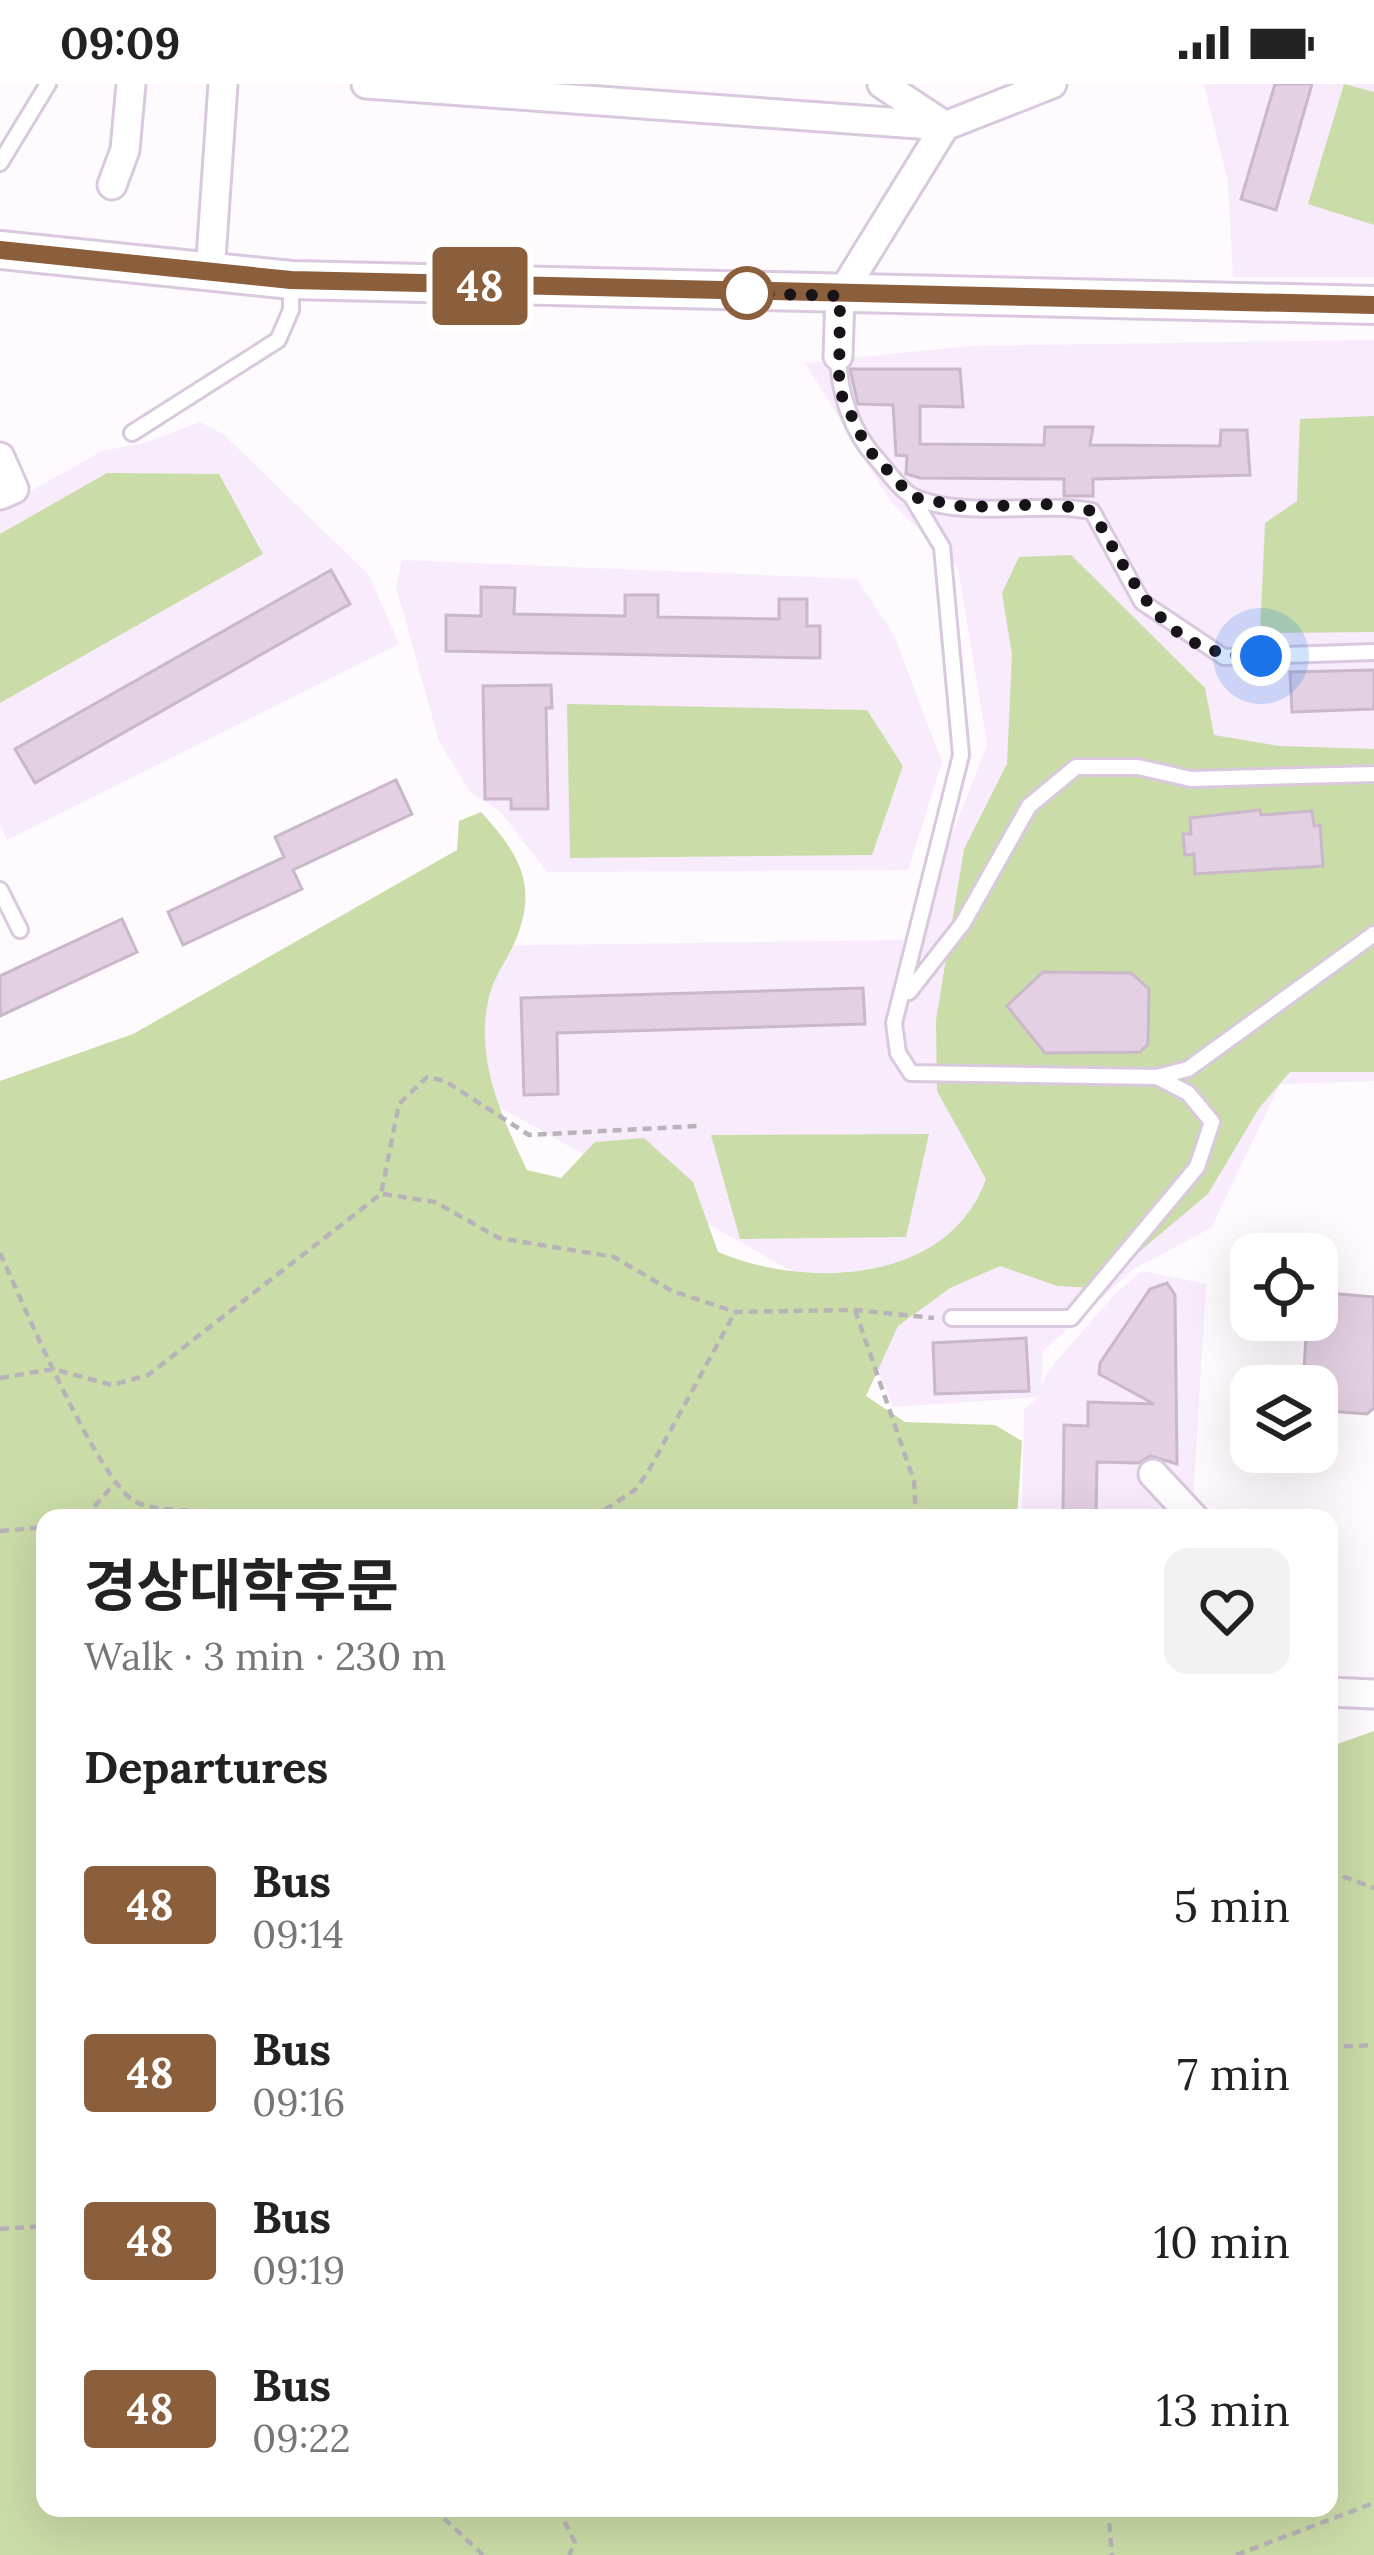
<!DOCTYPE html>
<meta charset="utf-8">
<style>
body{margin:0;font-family:Lora,"Noto Sans KR",serif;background:#f2f2f2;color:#222;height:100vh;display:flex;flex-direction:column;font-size:45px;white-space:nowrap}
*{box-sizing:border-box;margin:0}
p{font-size:39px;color:#767676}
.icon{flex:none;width:66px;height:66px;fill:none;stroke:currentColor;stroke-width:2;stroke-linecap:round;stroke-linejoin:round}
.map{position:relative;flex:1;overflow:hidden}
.panel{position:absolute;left:36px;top:1425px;width:1302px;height:1008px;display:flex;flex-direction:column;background:#fff;border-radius:24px;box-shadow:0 12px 48px #0002}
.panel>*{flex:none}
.badge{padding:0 24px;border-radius:9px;font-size:42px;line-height:78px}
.fabs{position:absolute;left:1230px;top:1149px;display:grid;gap:24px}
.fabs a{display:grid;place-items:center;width:108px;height:108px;border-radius:24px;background:#fff;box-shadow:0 12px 48px #0002;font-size:60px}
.you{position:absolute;width:60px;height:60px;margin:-30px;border:9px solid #fff;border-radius:50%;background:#1a73e8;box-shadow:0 0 0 18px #1a73e833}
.map>.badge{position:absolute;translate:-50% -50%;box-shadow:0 0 0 6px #fff}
h2{padding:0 48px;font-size:45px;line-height:108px}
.round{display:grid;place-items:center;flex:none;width:126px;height:126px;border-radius:24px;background:#f2f2f2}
.head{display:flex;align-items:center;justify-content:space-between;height:204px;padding:0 48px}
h1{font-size:57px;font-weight:700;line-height:90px}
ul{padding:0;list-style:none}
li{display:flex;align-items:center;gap:36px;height:168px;padding:0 48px}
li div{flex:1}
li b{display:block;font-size:45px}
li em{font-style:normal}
li .badge{min-width:132px;font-weight:700;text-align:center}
.status{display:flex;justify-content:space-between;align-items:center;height:84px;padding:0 60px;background:#fff;direction:ltr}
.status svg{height:33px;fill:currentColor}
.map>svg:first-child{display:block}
.built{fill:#f8ebfb}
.green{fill:#cadca7}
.building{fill:#e3d0e3;stroke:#cab7ca;stroke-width:3}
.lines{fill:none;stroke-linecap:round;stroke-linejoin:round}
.lane-casing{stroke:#dac9de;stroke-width:20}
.street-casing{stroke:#dac9de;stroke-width:33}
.secondary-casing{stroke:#dac9de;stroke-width:42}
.path{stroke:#b8b3b8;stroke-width:4.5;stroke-dasharray:9 6;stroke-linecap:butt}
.lane{stroke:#fff;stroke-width:14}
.street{stroke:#fff;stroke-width:27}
.secondary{stroke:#fff;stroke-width:36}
.line-casing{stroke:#fff;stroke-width:27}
.line{stroke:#8b5e3c;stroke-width:18}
.walk{stroke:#181219;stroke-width:12;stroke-dasharray:0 21.6}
.stop-dot{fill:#fff;stroke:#8b5e3c;stroke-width:6}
</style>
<div class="status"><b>09:09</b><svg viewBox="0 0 49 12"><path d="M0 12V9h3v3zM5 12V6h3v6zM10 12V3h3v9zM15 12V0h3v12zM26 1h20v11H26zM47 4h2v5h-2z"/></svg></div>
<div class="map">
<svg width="1374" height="2471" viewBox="0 0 1374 2471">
<rect width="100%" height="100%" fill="#fefafe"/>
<path class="built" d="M1204 0H1374V193H1233L1228 98Z
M1374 256V997L1280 1000 1211 1144 1134 1185 1043 1267 1041 1303 1048 1287 1115 1210 1142 1187 1206 1200 1192 1434H1022L1024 1326 1038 1313 893 1323 854 1222 483 1014 479 862 911 856 987 661 958 484 891 418 805 279 969 262Z
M200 338 223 350 369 491 399 560 7 756 0 741V424L102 367 144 359Z
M402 476 857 495 894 551 942 678 908 786 547 788 500 727 470 708 439 657 396 502Z"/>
<path class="green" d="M1344 0 1374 8V141L1308 120Z
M1374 332V548L1260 549 1265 439 1297 417 1300 335Z
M107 389 219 390 263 470 0 619V450Z
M1071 471 1205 604 1214 651 1279 662 1374 665V988H1290L1259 1024 1208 1110 1096 1204 1057 1202 1000 1182 950 1204 898 1242 866 1312 905 1338 995 1341 1022 1357 1017 1434H45V2424H1329V1663L1374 1647V2471H0V997L133 950 457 766 459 737 481 728C515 766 538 796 518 850 511 870 496 889 490 909 473 971 501 1032 527 1086L561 1094 595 1058 644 1054 693 1098 718 1168C807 1206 950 1199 986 1095L937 1007 936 936 964 765 1007 680 1012 571 1002 509 1019 473Z
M567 620 867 626 903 682 872 771 570 774Z
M929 1050 906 1153 740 1155 711 1051Z"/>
<path class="building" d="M1275 0H1312L1276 126 1241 115Z
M850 285H960L963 323 920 322V360L1044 361 1045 343H1093L1090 361 1220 362 1221 346H1247L1250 391 1093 395V412H1064V395L920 394 906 390 907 372 896 371 893 321 858 320Z
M331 486 350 520 35 699 15 665Z
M481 503 515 504 514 530 625 532V511H658V533L779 535V515H807V542H820V574L446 567V531L481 532Z
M1374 586V625L1292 628 1290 588Z
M551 601 552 624H546L548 725H511V715H485L483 602Z
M396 696 412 730 293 786 302 805 183 861 168 828 284 773 275 753Z
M1260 726 1261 731 1312 727 1314 742 1320 741 1323 782 1195 790 1194 770 1185 771 1183 750H1191L1190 734Z
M122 835 137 868 0 932V892Z
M1043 888 1131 889 1149 905 1148 960 1140 968 1045 969 1007 922Z
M863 904 865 940 557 949 558 1010 524 1011 521 914Z
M1167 1199 1175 1211 1177 1380 1150 1372 1139 1379 1097 1378 1096 1434H1063L1064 1341 1088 1342V1318L1154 1320 1099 1290 1100 1279 1150 1205Z
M1317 1208 1374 1213V1324L1367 1330 1317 1326V1302H1303L1307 1236H1317Z
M1026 1254 1029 1307 935 1310 933 1259Z"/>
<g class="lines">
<g class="lane-casing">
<path id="lane" d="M0 79 48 0
M838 272C839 308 851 347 876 374 887 386 901 408 916 414 969 435 1035 417 1092 427L1142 518 1224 573 1374 568
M132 349 278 256 291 226V197
M912 413 942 463 961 671 894 939 898 969 911 989 1157 993 1188 985 1374 850
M0 806 20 846
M909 908 963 839 1029 722 1076 683H1138L1191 695 1374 690
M952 1234H1071L1197 1083 1212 1038 1188 1009 1157 993"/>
</g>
<g class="street-casing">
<path id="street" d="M366 0 945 42
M882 0 941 39
M112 101 125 66 131 0
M210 189 223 0
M838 272 840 212 945 42 1052 0
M0 373 14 405 0 411
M1153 1390 1194 1434
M1329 1608 1374 1610"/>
</g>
<g class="secondary-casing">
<path id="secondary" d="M0 166 291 196 1374 221"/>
</g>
<path class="path" d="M383 1110 435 1118 499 1154 614 1173 672 1207 735 1228 855 1226 934 1234
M0 1169C21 1215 99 1400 136 1418 164 1431 197 1421 226 1434
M855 1226 914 1397 916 1434
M0 1294 53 1285 112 1301 148 1291 381 1110 399 1020 427 993 445 997 529 1051 698 1042
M84 1434 116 1398
M592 1434 635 1406 648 1388 735 1228
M0 1447 45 1443
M1329 1787 1374 1804
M1329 1963 1374 1961
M0 2145 45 2142
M433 2424 483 2471
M558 2424 575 2459 569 2471
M1108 2424 1112 2471
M1236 2471 1374 2419"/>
<use href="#lane" class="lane"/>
<use href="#street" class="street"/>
<use href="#secondary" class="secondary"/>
</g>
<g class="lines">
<g class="line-casing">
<path id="line" d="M0 166 291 196 1374 221"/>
</g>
<use href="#line" class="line"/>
<path class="walk" d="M747 209 840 212 839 306 867 364 912 413 966 423 1053 420 1092 427C1135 499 1163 576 1261 572"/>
</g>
<circle class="stop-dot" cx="747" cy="209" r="24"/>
</svg>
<div class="fabs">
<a><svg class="icon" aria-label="locate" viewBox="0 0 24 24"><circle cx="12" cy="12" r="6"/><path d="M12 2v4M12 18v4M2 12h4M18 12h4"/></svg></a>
<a><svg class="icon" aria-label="layers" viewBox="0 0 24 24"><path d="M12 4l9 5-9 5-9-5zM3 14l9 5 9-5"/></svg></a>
</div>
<div class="you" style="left:1261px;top:572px"></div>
<b class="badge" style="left:480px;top:202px;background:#8b5e3c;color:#fff">48</b>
<section class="panel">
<div class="head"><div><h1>경상대학후문</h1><p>Walk · 3 min · 230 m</p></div><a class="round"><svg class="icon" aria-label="heart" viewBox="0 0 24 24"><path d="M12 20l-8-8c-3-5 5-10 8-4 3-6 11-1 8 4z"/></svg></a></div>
<h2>Departures</h2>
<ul>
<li><span class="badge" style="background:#8b5e3c;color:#fff">48</span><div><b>Bus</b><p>09:14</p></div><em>5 min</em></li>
<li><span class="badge" style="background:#8b5e3c;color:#fff">48</span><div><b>Bus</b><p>09:16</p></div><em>7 min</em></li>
<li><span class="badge" style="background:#8b5e3c;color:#fff">48</span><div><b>Bus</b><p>09:19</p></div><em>10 min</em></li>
<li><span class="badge" style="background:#8b5e3c;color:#fff">48</span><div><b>Bus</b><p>09:22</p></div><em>13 min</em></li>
</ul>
</section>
</div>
